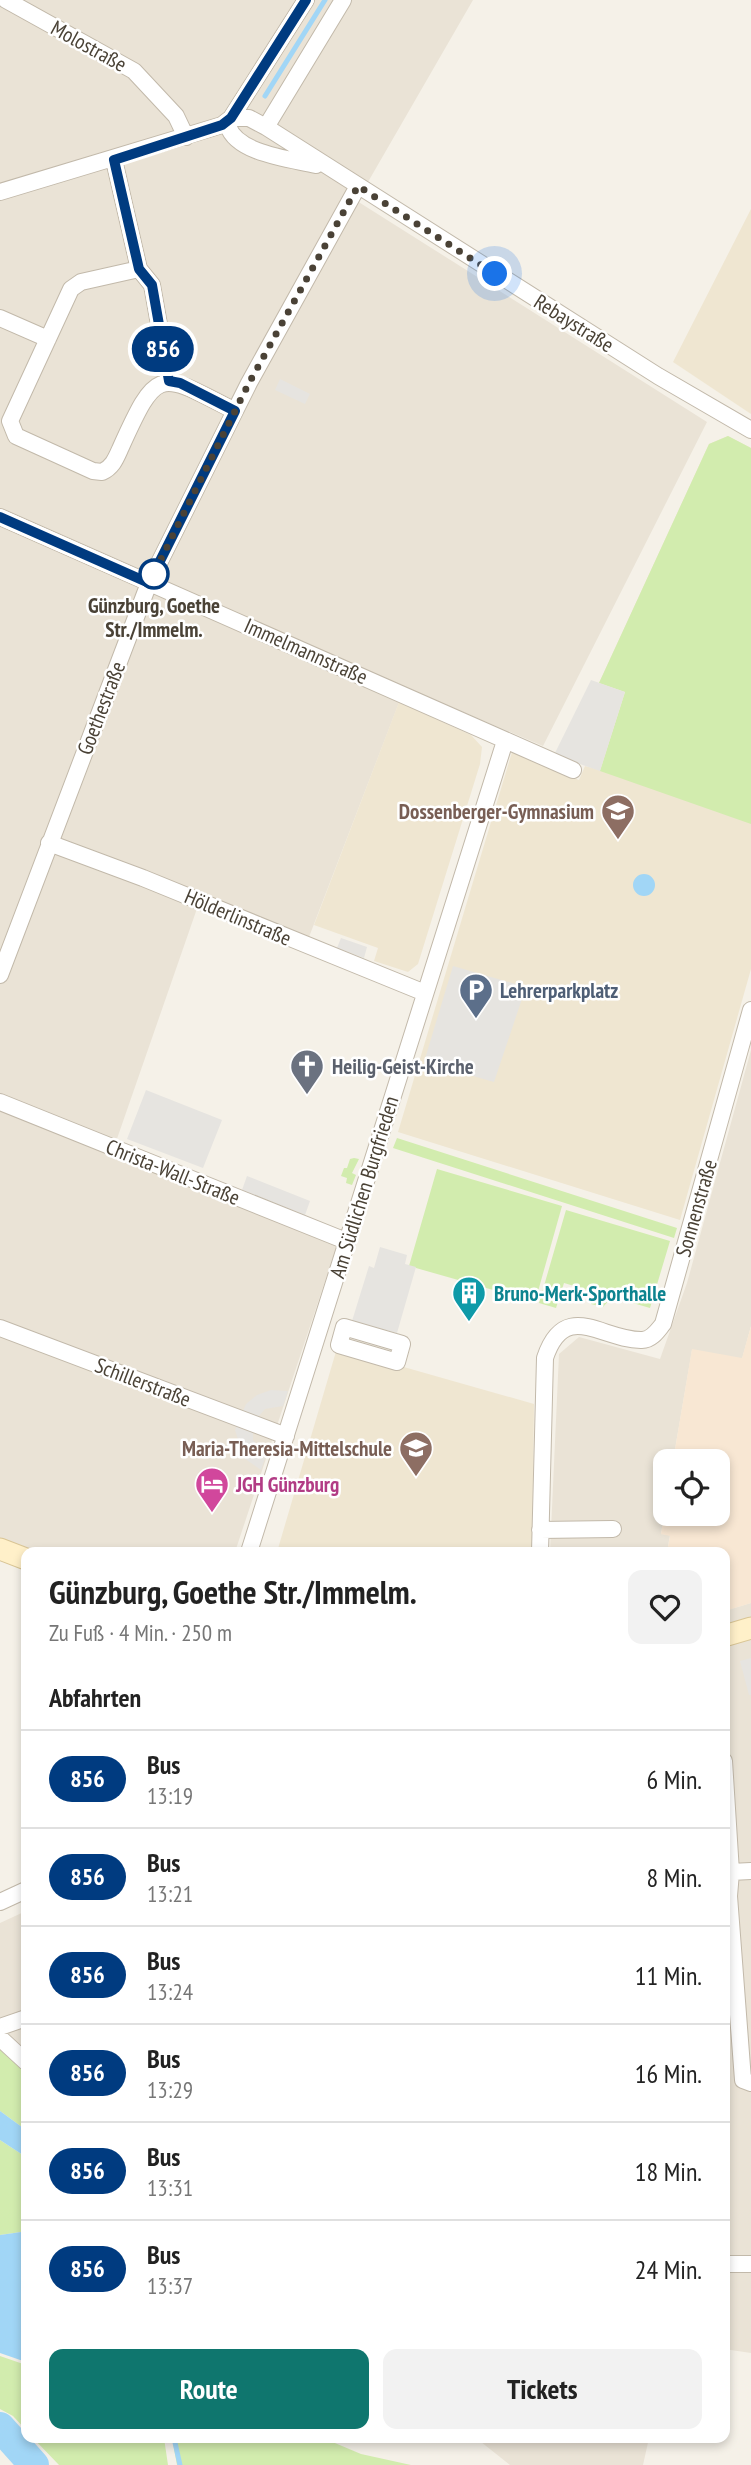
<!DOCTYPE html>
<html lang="de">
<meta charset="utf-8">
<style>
body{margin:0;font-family:"PT Sans Narrow",sans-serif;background:#f2f2f2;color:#222;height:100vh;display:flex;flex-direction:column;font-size:26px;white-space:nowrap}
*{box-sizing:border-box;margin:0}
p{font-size:23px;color:#767676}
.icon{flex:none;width:38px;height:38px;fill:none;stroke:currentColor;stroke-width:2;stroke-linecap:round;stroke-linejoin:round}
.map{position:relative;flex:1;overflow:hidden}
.drawer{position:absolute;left:21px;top:1547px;width:709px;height:896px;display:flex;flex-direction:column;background:#fff;border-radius:14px;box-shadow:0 4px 10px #0003}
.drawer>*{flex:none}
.badge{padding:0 14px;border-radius:23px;font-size:24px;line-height:46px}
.fabs{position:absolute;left:653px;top:1449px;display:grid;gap:14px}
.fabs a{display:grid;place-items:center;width:77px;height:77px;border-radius:14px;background:#fff;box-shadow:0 4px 10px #0003;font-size:35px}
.you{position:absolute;width:35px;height:35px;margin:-18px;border:5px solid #fff;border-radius:50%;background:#1a73e8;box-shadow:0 0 0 10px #1a73e833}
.map>.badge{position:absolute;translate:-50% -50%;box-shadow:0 0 0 4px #fff}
h2{padding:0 28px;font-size:26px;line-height:63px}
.round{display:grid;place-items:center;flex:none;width:74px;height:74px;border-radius:14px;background:#f2f2f2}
.headline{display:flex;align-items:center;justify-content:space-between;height:119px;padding:0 28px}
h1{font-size:33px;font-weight:800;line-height:52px}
.cta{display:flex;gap:14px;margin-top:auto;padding:14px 28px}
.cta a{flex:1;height:80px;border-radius:14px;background:#0f766e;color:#fff;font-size:28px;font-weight:800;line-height:80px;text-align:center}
.cta a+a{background:#f2f2f2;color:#222}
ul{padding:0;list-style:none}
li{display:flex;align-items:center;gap:21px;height:98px;padding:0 28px;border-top:2px solid #e0e0e0}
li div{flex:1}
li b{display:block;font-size:26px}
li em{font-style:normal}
li .badge{min-width:77px;font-weight:700;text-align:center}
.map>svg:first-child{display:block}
.residential{fill:#eae3d6}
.commercial{fill:#f8e7d3}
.education{fill:#efe6d1}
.green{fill:#d2ecae}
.parking{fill:#e6e4e0}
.water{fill:#a1d6f6}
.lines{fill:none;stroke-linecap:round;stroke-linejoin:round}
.stream{stroke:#a1d6f6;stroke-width:5}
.river{stroke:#a1d6f6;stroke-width:30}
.street-casing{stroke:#c2b9aa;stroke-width:18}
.secondary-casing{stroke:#d9c595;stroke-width:23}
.street{stroke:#fff;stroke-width:16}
.secondary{stroke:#fff0c9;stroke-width:21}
.line-casing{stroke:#fff;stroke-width:16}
.line{stroke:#003b80;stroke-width:10}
.walk{stroke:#4a4236;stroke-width:7;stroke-dasharray:0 12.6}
.stop-dot{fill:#fff;stroke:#003b80;stroke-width:3.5}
.labels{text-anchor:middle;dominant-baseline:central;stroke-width:5;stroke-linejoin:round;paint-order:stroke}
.street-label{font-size:21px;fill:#4a4236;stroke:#fff}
.stop-label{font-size:21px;font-weight:bold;fill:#4a4236;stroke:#fff}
.education-label{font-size:21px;font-weight:bold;fill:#785e54;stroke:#fff;text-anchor:end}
.service-label{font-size:21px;font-weight:bold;fill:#4e5e75;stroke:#fff;text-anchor:start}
.worship-label{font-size:21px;font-weight:bold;fill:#5b616d;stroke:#fff;text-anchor:start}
.culture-label{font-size:21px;font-weight:bold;fill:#0d838f;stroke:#fff;text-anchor:start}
.hotel-label{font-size:21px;font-weight:bold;fill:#b23c85;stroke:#fff;text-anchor:start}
</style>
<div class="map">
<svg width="751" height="2465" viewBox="0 0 751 2465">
<rect width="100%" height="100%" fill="#f5f1e8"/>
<path class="residential" d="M0 0H473L357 201 707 422 543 746 405 687 309 937 201 897 111 1156 337 1245 235 1552H26L0 1558Z
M751 1050V1326L742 1359 692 1350 673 1461H665V1508L661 1534 670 1535 667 1552H550L559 1354 579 1337 660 1359 687 1283Z
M751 1603V2353L724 2349V1611Z
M26 1911V2071L0 2047V1923Z
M476 2438H649L643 2465H510Z"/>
<path class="commercial" d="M751 1326V1603L725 1611 724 1552H667L670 1536 661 1534 665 1508V1514H718V1461H673L692 1349 742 1358Z"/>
<path class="education" d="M751 209V414L673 362Z
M728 436 751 448V969L680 1220 398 1132 512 752 579 780 585 766 600 770 625 692 599 683 709 444Z
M399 702 471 735 482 747 480 764 418 964 408 972 374 961 378 948 314 925Z
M337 1348 534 1404 532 1552H277Z"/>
<path class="green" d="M728 436 751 448V824L600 771 625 692 599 683 709 444Z
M397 1138 677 1228 674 1238 393 1148Z
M354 1158 359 1159 352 1173 356 1175 352 1185 346 1183 347 1178 341 1176 344 1168H347L350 1159Z
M437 1169 562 1206 535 1302 409 1266Z
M566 1210 670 1241 650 1308 612 1297 603 1307 591 1304V1291L564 1283 556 1308 539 1303Z
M0 2047 26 2071V2130L0 2111Z
M0 2140 26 2157V2238L21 2232 0 2235Z
M0 2356 26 2365V2430L13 2416 0 2409Z
M33 2438H164L168 2465H59Z
M172 2438H323L361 2454 411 2465H177Z"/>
<path class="parking" d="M280 379 310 394 305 404 275 390Z
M591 680 625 692 600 771 554 755Z
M341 938 367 947 364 958 337 948Z
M453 966 526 987 494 1082 424 1062Z
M146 1090 222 1120 203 1168 127 1139Z
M247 1176 310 1201 305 1215 242 1190Z
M380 1247 407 1255 405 1264 416 1267 397 1333 352 1321 369 1266 374 1268Z
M271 1390 288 1391 283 1406 265 1409 253 1423V1440L266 1455 261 1470 244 1458 235 1430 246 1404 257 1395Z
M751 1658V1695H749L740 1661Z"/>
<path class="water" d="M633 885a11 11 0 1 1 22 0a11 11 0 1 1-22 0Z
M0 2111 26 2130V2157L0 2140Z
M21 2232 26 2238V2362L0 2353V2235Z"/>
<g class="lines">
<path class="stream" d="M265 96 325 0
M174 2438 180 2465"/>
<path class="river" d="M0 2427 34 2465"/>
<g class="street-casing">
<path id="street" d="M6 0 134 71 176 116 186 137
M231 118H249L266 127 658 376 751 430
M231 118 228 126C237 154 291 159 316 165
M266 127 343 0
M114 160 139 269 152 285 169 381
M0 192 222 125 231 118 306 0
M139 269 81 282 71 289 10 421 16 436 93 471 102 472C113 467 116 458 121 447 158 365 159 372 235 411
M0 318 48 339
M0 517 573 770
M49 843 143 878 425 993
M0 975 149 583 249 383 358 186
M0 1102 346 1241
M344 1327 402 1344 397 1362 339 1345Z
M0 1328 286 1436
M540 1530 613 1529
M249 1552 505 741
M540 1552 545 1358C565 1298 603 1341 642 1340 652 1340 658 1330 663 1324L751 1010
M724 1761 731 1872 729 1896 743 2080 751 2083
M731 1872 751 1871
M0 1902 26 1890
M0 2027 26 2018
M0 2038 26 2062
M724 2264H751"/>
</g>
<g class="secondary-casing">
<path id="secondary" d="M0 1549 26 1559
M724 1636 751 1628"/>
</g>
<use href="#street" class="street"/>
<use href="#secondary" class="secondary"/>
</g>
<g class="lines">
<g class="line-casing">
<path id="line" d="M0 517 149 583 235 411 180 383 169 381 152 285 139 269 114 160 222 125 231 118 306 0"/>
</g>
<use href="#line" class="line"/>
<path class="walk" d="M154 574 149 583 249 383 358 186 495 274"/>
</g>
<defs>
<g id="school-pin" transform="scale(1.75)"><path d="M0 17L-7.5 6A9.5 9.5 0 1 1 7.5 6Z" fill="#8d6e63" stroke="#fff"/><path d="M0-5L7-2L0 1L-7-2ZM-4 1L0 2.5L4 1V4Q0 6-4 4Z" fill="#fff"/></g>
<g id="parking-pin" transform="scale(1.75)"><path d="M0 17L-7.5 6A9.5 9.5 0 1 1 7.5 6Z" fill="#5c6f8a" stroke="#fff"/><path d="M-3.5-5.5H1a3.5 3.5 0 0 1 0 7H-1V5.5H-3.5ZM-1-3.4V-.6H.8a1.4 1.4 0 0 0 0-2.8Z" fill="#fff"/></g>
<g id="church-pin" transform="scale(1.75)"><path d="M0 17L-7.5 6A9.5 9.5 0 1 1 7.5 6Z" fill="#6b7280" stroke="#fff"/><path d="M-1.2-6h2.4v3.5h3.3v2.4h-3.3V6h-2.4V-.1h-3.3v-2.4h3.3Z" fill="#fff"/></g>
<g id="building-pin" transform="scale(1.75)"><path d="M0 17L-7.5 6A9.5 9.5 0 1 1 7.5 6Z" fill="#0f9aa8" stroke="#fff"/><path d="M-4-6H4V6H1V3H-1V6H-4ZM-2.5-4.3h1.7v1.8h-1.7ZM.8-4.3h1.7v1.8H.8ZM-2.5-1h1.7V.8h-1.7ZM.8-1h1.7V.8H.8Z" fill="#fff"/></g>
<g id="hotel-pin" transform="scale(1.75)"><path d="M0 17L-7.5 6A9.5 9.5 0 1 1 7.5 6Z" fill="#d1479c" stroke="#fff"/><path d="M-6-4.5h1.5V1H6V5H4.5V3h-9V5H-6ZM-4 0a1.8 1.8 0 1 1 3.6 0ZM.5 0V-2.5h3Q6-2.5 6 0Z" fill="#fff"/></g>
</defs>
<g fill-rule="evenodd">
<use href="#school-pin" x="618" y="811"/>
<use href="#parking-pin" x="476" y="990"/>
<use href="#church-pin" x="307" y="1066"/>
<use href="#building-pin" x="469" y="1293"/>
<use href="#school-pin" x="416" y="1448"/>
<use href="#hotel-pin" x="212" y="1484"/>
</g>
<circle class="stop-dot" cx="154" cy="574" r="14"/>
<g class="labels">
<g class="street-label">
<text transform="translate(89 46) rotate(29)">Molostraße</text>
<text transform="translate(574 323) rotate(32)">Rebaystraße</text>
<text transform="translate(306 651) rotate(24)">Immelmannstraße</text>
<text transform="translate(101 708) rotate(-69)">Goethestraße</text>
<text transform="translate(238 917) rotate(23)">Hölderlinstraße</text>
<text transform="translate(173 1172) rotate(22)">Christa-Wall-Straße</text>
<text transform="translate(364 1187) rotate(-73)">Am Südlichen Burgfrieden</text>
<text transform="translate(696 1208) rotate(-74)">Sonnenstraße</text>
<text transform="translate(143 1382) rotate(21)">Schillerstraße</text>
</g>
<g class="stop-label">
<text x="154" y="605">Günzburg, Goethe<tspan x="154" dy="24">Str./Immelm.</tspan></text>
</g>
<g class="education-label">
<text x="594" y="811">Dossenberger-Gymnasium</text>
<text x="392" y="1448">Maria-Theresia-Mittelschule</text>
</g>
<g class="service-label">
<text x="500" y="990">Lehrerparkplatz</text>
</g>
<g class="worship-label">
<text x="332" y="1066">Heilig-Geist-Kirche</text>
</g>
<g class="culture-label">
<text x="494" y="1293">Bruno-Merk-Sporthalle</text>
</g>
<g class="hotel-label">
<text x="236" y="1484">JGH Günzburg</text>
</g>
</g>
</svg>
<div class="fabs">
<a><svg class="icon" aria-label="locate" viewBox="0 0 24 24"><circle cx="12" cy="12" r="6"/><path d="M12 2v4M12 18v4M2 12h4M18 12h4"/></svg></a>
</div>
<div class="you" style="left:495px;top:274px"></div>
<b class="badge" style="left:163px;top:349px;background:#003b80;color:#fff">856</b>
<section class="drawer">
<div class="headline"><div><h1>Günzburg, Goethe Str./Immelm.</h1><p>Zu Fuß · 4 Min. · 250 m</p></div><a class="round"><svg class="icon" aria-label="heart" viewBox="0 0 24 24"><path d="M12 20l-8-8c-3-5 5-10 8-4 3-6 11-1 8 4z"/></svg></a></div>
<h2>Abfahrten</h2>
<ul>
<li><span class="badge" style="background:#003b80;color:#fff">856</span><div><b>Bus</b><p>13:19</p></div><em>6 Min.</em></li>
<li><span class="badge" style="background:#003b80;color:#fff">856</span><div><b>Bus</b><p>13:21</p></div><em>8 Min.</em></li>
<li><span class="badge" style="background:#003b80;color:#fff">856</span><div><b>Bus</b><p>13:24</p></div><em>11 Min.</em></li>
<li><span class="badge" style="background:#003b80;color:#fff">856</span><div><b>Bus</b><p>13:29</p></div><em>16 Min.</em></li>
<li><span class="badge" style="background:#003b80;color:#fff">856</span><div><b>Bus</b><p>13:31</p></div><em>18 Min.</em></li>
<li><span class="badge" style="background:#003b80;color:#fff">856</span><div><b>Bus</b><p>13:37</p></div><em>24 Min.</em></li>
</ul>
<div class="cta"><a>Route</a><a>Tickets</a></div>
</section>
</div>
